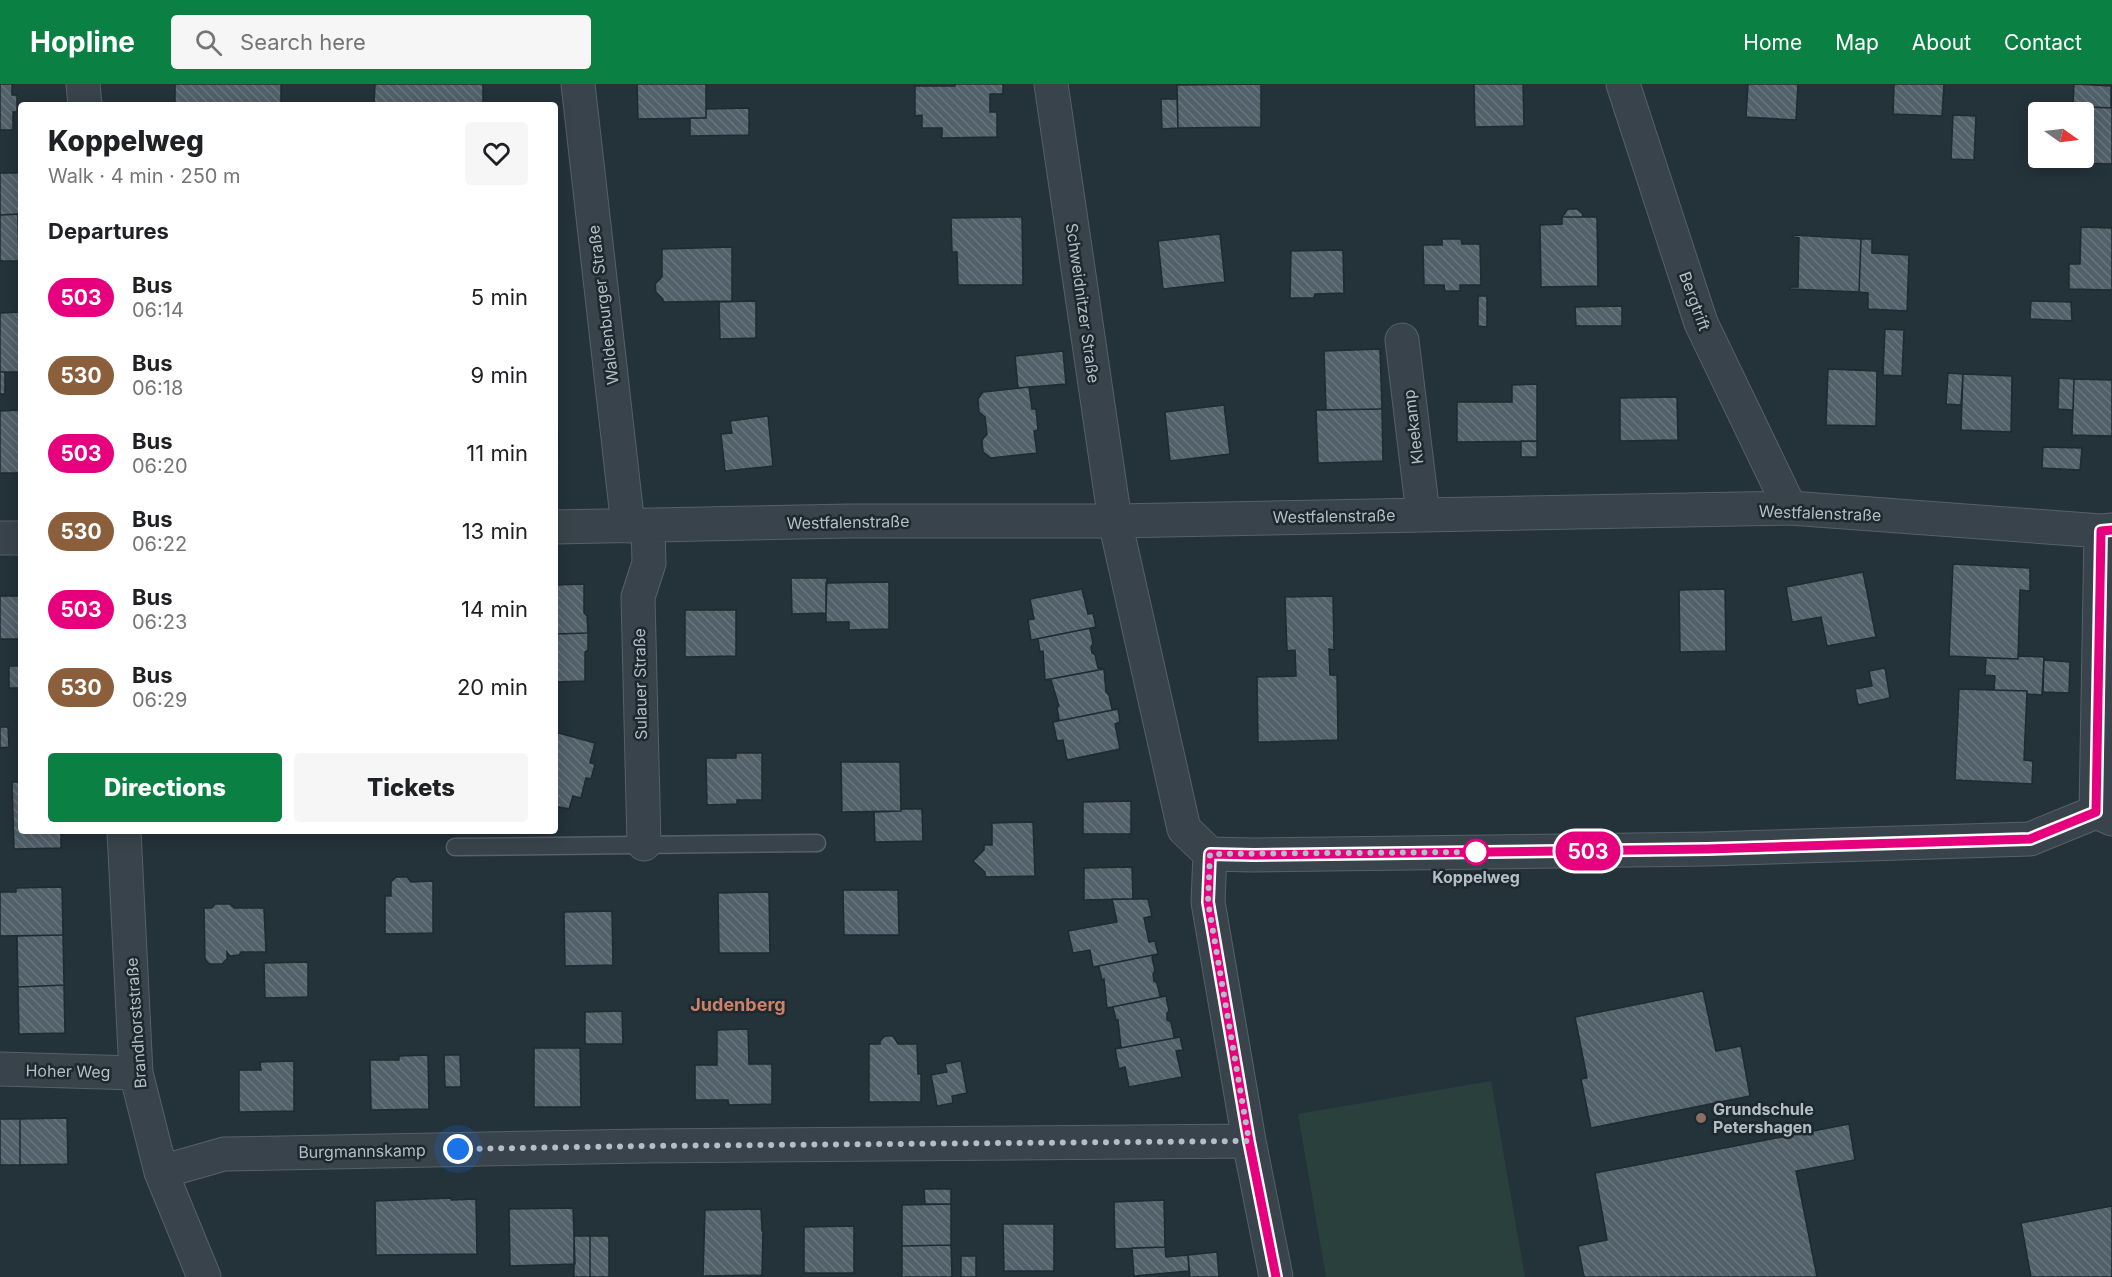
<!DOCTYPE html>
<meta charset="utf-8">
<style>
body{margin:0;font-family:Inter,sans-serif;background:#f6f6f6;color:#202124;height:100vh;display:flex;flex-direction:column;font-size:22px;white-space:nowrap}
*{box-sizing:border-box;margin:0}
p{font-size:20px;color:#757577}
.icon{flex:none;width:33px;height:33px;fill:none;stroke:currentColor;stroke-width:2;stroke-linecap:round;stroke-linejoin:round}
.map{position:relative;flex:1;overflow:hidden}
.panel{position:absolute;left:18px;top:18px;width:540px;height:732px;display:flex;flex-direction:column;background:#fff;border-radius:6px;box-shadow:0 3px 15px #0003}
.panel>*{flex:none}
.badge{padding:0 12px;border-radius:20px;font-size:21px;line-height:39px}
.needle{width:39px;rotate:104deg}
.controls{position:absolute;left:2028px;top:18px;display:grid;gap:12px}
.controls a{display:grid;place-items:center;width:66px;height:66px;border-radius:6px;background:#fff;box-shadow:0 3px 15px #0003;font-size:30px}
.you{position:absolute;width:30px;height:30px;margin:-15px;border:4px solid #fff;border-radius:50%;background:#1a73e8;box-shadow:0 0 0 9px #1a73e833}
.map>.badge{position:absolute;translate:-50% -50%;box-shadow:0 0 0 3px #fff}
h2{padding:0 30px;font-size:22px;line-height:54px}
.round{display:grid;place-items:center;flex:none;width:63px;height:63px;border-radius:6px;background:#f6f6f6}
.overview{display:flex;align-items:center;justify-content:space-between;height:102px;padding:0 30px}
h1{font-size:28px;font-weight:800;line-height:45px}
.action{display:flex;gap:12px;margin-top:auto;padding:12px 30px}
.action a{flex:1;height:69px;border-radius:6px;background:#0b8043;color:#fff;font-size:24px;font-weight:800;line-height:69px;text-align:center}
.action a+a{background:#f6f6f6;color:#202124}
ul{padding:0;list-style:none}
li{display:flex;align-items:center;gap:18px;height:78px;padding:0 30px}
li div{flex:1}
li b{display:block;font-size:22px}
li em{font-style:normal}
li .badge{min-width:66px;font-weight:700;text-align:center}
header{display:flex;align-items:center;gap:36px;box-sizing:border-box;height:84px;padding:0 30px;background:#0b8043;color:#fff}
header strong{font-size:28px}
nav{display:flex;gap:33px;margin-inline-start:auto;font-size:21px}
.search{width:420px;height:54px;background:#f6f6f6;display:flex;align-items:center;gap:15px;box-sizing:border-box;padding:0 21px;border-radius:6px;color:#757577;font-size:22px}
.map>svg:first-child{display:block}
.green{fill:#2a403d}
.building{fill:url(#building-back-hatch);stroke:#1f2a31;stroke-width:1.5}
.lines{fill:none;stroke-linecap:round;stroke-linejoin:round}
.service-casing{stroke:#566168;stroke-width:19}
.minor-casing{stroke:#566168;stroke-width:35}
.service{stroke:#38434b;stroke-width:16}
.minor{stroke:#38434b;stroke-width:33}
.line-casing{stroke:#fff;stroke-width:14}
.line{stroke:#e6007e;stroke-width:9}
.walk{stroke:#b3bec6;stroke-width:6;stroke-dasharray:0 10.8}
.stop-dot{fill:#fff;stroke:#e6007e;stroke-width:3}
.education-dot{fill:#8d6e63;stroke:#1d282f;stroke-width:2}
.labels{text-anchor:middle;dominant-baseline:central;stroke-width:5;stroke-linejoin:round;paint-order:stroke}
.street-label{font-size:16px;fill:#b3bec6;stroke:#1d282f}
.stop-label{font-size:16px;font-weight:bold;fill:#b3bec6;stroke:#1d282f}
.poi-label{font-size:16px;font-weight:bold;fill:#b3bec6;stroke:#1d282f;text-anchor:start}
.neighbourhood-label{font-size:18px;font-weight:bold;fill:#cc8268;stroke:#1d282f}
</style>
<header>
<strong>Hopline</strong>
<div class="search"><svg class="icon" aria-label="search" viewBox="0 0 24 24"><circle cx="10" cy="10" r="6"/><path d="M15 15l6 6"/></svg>Search here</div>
<nav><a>Home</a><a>Map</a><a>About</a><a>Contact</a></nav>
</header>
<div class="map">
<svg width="2112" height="1193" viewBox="0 0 2112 1193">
<defs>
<pattern id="building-back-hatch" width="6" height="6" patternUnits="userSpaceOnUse" patternTransform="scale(1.5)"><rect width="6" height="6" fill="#52606a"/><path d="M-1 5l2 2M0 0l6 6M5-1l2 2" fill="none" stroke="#68757e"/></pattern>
</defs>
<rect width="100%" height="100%" fill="#24323a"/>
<path class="green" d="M1491 997 1525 1193H1326L1298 1030Z"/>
<path class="building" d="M0 0H12V11H17V28H13V46H0Z
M175 0H281V21H175Z
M375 0H483V21H374Z
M637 0H706V34L638 35Z
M955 0H1003V10H990V28H997V53L942 54V44H922V31L915 32V2H955Z
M1261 0V43L1178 44 1177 1Z
M1474 0H1523L1524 42 1475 43Z
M1748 0H1798L1796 36 1746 33Z
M1894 0H1944L1942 32 1893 30Z
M2074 0 2111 2V24L2073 22Z
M1161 15H1177L1178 44 1162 45Z
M2064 22 2112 24V80L2083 79 2084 28H2064Z
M749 24V51L690 52V34H706V25Z
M1953 31 1976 32 1974 76 1951 75Z
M0 89H21V130L0 131Z
M1568 125H1577L1583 130 1582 133H1562Z
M18 130 19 177H0V131Z
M1022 133 1023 201H958L957 168H952L951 134Z
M1562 133H1597L1598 202 1541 203 1540 141 1562 140Z
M2081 143 2112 144V206L2069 205V180H2080Z
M1220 150 1225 198 1163 205 1158 157Z
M1793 151 1861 155 1859 208 1790 205V203H1798L1799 154 1792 153Z
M1442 155H1461L1462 160H1480L1481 201H1460V207H1445L1444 201H1424L1423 161H1442Z
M1861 155H1872V169L1909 171 1907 227 1868 225V209L1859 208Z
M732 163V217L663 218V215L656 208 655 200 662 193V165Z
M1343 166 1344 209 1315 210 1314 214H1290L1291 167Z
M1478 212H1487V243L1478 242Z
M756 217V254L720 255 719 218Z
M2031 217 2071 218 2072 237 2030 235Z
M1622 222V242H1576L1575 223Z
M21 228V288H0V229Z
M1885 245 1904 246 1902 292 1883 291Z
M1380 265 1382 325 1326 326 1324 267Z
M1063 267 1066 300 1018 304 1015 272Z
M1828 285 1877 287 1876 342 1826 341Z
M0 288H5V310H0Z
M1948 289 1963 290 1961 321 1946 320Z
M1963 290 2012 292 2011 348 1961 346Z
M2059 294 2074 295 2073 326 2058 325Z
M2074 295 2112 296V352L2072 351Z
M1537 300V357L1457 358V318H1512V301Z
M1029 303 1032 325H1036L1038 346 1034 347 1037 369 991 374 983 368 982 356 987 350 985 333 979 328 978 315 983 308Z
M1677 313 1678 356 1620 357V314Z
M555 319H557L559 374H555Z
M1224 321 1230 370 1170 377 1165 328Z
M1382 325 1383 377 1318 379 1316 326Z
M21 326V389H0V327Z
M768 332 773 382 725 387 721 350 732 349 730 337Z
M1521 357H1537V373H1521Z
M2043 363 2082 364 2080 386 2042 384Z
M1953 480 2030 484V507L2020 506 2018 575 1949 572Z
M1863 488 1876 553 1827 562 1821 533 1792 538 1786 503Z
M791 494H827L826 529 792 530Z
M889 498V545L849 546V538H826V499Z
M584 500V529L587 532 588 549 555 550V501Z
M1082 505 1088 530 1093 529 1096 543 1031 556 1028 536 1034 535 1030 515Z
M1725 505 1726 567 1680 568 1679 506Z
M0 512H21V555H0Z
M1333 512 1334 566 1329 565 1330 591H1337L1338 656 1258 658 1257 593 1296 592 1295 566 1287 567 1285 513Z
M685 526H736V572L685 573Z
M1096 543 1090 545 1093 559 1091 563 1092 569 1095 571 1098 584 1104 585 1045 596 1043 567 1040 568 1038 555 1031 556Z
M588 549V566L585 568V597L555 598V550Z
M2018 572 2044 573 2042 611 2027 610V607L1994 606 1995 592 1985 591 1986 574 2018 575Z
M2044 576 2070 578 2069 609 2043 608Z
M9 582H21V604H9Z
M1885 584 1890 614 1858 621 1855 605 1872 602 1869 587Z
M1104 585 1106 608 1109 611 1112 625H1118L1053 638 1059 636 1057 623 1059 622 1051 596H1045Z
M1959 605 2027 607 2024 676 2033 677 2032 700 1955 696Z
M1118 625 1120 638 1115 640 1120 665 1067 676 1063 656 1057 657 1053 638Z
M0 643H8L9 663 0 664Z
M555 648 595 659 590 679 595 680 591 695 586 694 581 714 573 712 569 725 555 722Z
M736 669H762V716H737V720L707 721 706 674H736Z
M841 678H900L901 727 842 728Z
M12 698H21V747H61V764L14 765Z
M1131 717V750H1083V718Z
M901 725H922L923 757 875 758 874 728 901 727Z
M1033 738 1035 792 985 793V788L973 777 984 766V761H992V739Z
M1132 783 1133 815 1084 816V784Z
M396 793H407L411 798 433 797V849L385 850V812H391V798Z
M62 803 63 851 0 852V808H16V804Z
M843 806H898L899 851H844Z
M769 808 770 869H719L718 809Z
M1112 815H1148L1152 832 1144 834 1149 858 1155 857 1158 870 1093 883 1090 866 1073 869 1068 847 1117 838Z
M215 820H230L234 824H264L266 868H241L239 871 230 872 227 868V875L222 880H209L205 875 204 824H212Z
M612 827 613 881 565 882 564 828Z
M63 851 64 901 18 903 17 852Z
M1158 870 1152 873 1155 887 1153 890 1154 897 1157 899 1160 912H1166L1107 924 1104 895 1102 896 1099 883H1093Z
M308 878V913L265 914 264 879Z
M64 901 65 949 19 950 18 903Z
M1703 907 1716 967 1741 962 1750 1012 1591 1044 1581 995 1587 994 1575 933Z
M1166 912 1169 927 1167 929V936L1171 938 1174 953H1180L1115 965 1121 963 1118 936H1116L1113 923 1107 924Z
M622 927 623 960H585V928Z
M748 945 749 980H772V1020L729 1021 728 1016H695V981H717V946Z
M885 952H893L898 960H917L918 990H921V1018H869V960H880V957Z
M1180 953 1183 966 1176 967 1182 993 1129 1003 1125 983 1119 985 1115 965Z
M534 964H580L581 1023H534Z
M428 971 429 1025 371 1026 370 976H399V972Z
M444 971H460L461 1003H445Z
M294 977V1027L239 1028V986H261L260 978Z
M961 977 967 1009 952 1012 953 1019 937 1022 931 991 947 988 945 980Z
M67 1034 68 1080 20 1081V1035Z
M0 1035H20V1081H0Z
M1849 1040 1855 1076 1796 1087 1817 1193H1584L1578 1162 1607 1156 1595 1089Z
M924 1105H951V1120H925Z
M451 1114V1116L476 1115 477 1170 376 1171 375 1117Z
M1164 1116 1165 1163 1115 1165 1114 1118Z
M951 1120V1161L902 1162V1121Z
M2112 1122V1193H2031L2021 1139Z
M573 1124 575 1180 510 1182 509 1125Z
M761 1125 762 1147H763L762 1191 703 1192 705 1126Z
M1003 1140H1054V1187H1004Z
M854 1142V1189H804V1143Z
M574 1152H590V1193H574Z
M590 1152H609V1193H590Z
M951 1161 952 1193H902V1162Z
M1165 1163 1166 1173 1188 1171 1189 1187 1134 1192 1132 1164Z
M1217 1168 1219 1193H1190L1188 1171Z
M961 1172H976V1193H961Z"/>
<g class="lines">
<g class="service-casing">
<path id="service" d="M455 763 817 759"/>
</g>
<g class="minor-casing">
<path id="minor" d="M83 0 85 21
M578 0 628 442
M1051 0 1115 437 1184 745 1210 770 1208 818 1249 1057 1276 1193
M1623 0 1701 239 1790 424
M1402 256 1423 430
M555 443 850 437H1115L1790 424 2101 447 2112 446
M0 454H21
M2096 728 2101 447
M124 747 136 989 161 1088 204 1193
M644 760 638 513 649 479 648 442
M1210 770 1254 771 1707 765 2030 755 2096 728 2112 735
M0 985 136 989
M161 1088 224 1070 646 1062 1249 1057"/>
</g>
<use href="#service" class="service"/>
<use href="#minor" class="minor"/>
</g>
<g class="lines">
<g class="line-casing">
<path id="line" d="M1276 1193 1249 1057 1208 818 1210 770 1254 771 1707 765 2030 755 2096 728 2101 447 2112 446"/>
</g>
<use href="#line" class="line"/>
<path class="walk" d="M458 1065 646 1062 1249 1057 1208 818 1210 770 1476 768"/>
</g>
<circle class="stop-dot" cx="1476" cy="768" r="12"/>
<circle class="education-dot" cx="1701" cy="1034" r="6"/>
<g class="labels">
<g class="street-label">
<text transform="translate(1695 217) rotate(70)">Bergtrift</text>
<text transform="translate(1083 219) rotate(82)">Schweidnitzer Straße</text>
<text transform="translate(603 221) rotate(-97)">Waldenburger Straße</text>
<text transform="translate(1413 343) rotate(-97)">Kleekamp</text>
<text transform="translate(1820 429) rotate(2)">Westfalenstraße</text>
<text transform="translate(1334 432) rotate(-1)">Westfalenstraße</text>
<text transform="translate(848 438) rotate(-1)">Westfalenstraße</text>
<text transform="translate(640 600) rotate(-91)">Sulauer Straße</text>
<text transform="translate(136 939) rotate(-94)">Brandhorststraße</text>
<text transform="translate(68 987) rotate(1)">Hoher Weg</text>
<text transform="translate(362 1067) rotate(-1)">Burgmannskamp</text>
</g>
<g class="stop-label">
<text x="1476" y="793">Koppelweg</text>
</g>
<g class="poi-label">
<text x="1713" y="1025">Grundschule<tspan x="1713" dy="18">Petershagen</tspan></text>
</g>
<g class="neighbourhood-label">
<text x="738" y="920">Judenberg</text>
</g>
</g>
</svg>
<div class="controls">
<a><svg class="needle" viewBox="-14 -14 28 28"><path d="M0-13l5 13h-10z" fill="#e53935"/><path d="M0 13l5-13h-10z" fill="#757577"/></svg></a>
</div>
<div class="you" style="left:458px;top:1065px"></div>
<b class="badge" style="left:1588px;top:767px;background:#e6007e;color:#fff">503</b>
<section class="panel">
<div class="overview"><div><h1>Koppelweg</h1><p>Walk · 4 min · 250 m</p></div><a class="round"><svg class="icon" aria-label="heart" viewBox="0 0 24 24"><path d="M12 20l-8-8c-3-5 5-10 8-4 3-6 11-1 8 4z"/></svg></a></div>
<h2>Departures</h2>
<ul>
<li><span class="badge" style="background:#e6007e;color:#fff">503</span><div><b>Bus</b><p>06:14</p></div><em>5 min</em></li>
<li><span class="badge" style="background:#8b5e3c;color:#fff">530</span><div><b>Bus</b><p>06:18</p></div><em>9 min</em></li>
<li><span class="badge" style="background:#e6007e;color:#fff">503</span><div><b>Bus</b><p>06:20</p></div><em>11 min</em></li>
<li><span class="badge" style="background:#8b5e3c;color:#fff">530</span><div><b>Bus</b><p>06:22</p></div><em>13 min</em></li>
<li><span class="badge" style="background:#e6007e;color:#fff">503</span><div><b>Bus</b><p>06:23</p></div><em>14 min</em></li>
<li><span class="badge" style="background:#8b5e3c;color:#fff">530</span><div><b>Bus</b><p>06:29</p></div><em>20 min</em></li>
</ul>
<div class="action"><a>Directions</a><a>Tickets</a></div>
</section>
</div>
